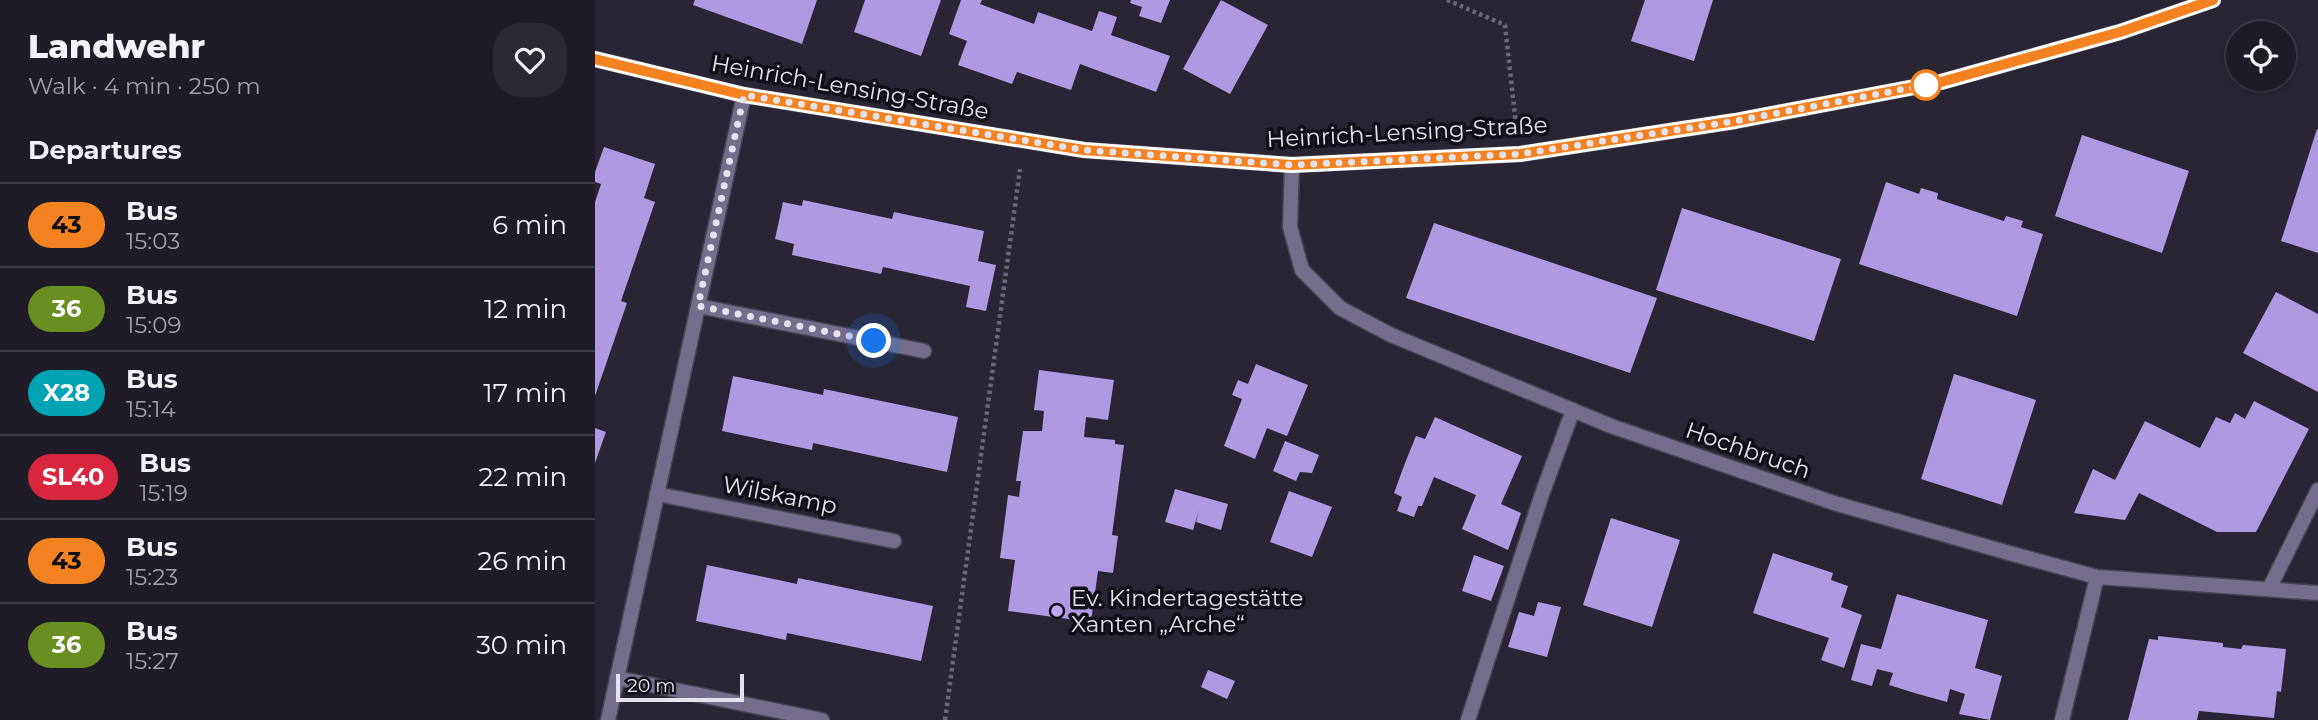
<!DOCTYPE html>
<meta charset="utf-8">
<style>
body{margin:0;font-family:Montserrat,sans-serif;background:#2c2933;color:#f1f3f6;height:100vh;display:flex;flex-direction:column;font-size:26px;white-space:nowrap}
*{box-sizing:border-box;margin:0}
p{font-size:23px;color:#a1a1a7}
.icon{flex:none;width:38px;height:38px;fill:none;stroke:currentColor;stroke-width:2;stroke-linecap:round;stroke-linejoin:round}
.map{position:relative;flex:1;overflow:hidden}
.panel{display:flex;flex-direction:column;background:#1f1c27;width:595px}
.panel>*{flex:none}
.badge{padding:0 14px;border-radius:23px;font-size:24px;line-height:46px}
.controls{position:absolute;left:1631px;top:21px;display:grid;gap:14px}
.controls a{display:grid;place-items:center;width:70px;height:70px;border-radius:50%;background:#1f1c27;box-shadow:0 2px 5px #0004,0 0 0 2px #3c3a44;font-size:35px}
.scale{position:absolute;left:21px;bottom:18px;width:128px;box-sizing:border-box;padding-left:7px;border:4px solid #e4e2eb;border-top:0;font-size:19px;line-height:24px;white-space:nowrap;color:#e4e2eb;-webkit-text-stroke:5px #111016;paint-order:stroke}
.you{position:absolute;width:35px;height:35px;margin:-18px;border:5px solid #fff;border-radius:50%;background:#1a73e8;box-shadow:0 0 0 10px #1a73e833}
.map>.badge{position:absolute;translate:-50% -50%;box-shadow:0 0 0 4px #fff}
h2{padding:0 28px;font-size:26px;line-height:63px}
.round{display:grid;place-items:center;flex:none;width:74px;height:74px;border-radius:28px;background:#2c2933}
.summary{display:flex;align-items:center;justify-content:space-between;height:119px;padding:0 28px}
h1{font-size:33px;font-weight:800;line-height:52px}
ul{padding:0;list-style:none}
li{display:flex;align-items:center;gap:21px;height:84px;padding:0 28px;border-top:2px solid #3c3a44}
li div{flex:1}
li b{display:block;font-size:26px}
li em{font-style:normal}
li .badge{min-width:77px;font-weight:700;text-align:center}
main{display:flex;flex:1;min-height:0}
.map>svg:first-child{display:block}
.building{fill:#af99e2}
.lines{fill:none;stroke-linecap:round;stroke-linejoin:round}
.lane-casing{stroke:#474351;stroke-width:17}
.street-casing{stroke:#474351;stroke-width:17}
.secondary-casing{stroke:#474351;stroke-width:17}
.path{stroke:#696673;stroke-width:4.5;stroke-dasharray:3.5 3.5;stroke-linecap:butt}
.lane{stroke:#756d8b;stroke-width:14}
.street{stroke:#756d8b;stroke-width:14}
.secondary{stroke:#a193c4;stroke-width:14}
.line-casing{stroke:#fff;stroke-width:16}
.line{stroke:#f58220;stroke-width:10}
.walk{stroke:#e4e2eb;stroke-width:7;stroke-dasharray:0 12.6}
.stop-dot{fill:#fff;stroke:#f58220;stroke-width:3.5}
.poi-dot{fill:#bfa9f4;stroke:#111016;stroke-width:2.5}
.labels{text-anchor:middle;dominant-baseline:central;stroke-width:7;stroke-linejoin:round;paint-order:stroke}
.street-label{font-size:23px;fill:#e4e2eb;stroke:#111016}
.poi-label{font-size:23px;fill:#e4e2eb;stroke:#111016;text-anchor:start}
</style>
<main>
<section class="panel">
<div class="summary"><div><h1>Landwehr</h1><p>Walk · 4 min · 250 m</p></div><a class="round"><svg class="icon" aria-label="heart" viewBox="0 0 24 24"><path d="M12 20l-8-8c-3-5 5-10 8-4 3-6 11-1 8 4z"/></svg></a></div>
<h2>Departures</h2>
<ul>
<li><span class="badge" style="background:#f58220;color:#111">43</span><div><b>Bus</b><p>15:03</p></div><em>6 min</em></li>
<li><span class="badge" style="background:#6b8e23;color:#fff">36</span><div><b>Bus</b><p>15:09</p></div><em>12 min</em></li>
<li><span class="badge" style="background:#00a3b4;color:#fff">X28</span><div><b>Bus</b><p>15:14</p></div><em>17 min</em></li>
<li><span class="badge" style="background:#d7263d;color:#fff">SL40</span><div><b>Bus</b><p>15:19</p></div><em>22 min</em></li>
<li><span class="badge" style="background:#f58220;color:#111">43</span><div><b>Bus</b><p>15:23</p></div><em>26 min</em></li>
<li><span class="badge" style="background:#6b8e23;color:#fff">36</span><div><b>Bus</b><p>15:27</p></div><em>30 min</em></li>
</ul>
</section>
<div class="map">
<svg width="1723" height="720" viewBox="0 0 1723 720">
<rect width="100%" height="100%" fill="#292534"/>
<path class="building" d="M100 0H222L207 44 98 5Z
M270 0H346L326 56 259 32Z
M366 0H387L385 4 439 24 443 12 497 31 504 11 522 17 516 35 575 56 561 92 485 64 476 90 422 72 417 84 363 65 372 41 354 34Z
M536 0H575L566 23 544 16 547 7 535 3Z
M626 0 673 25 635 94 588 69Z
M1050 0H1118L1099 61 1036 41Z
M1722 129H1723V253L1686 241Z
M1487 135 1594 171 1567 253 1460 216Z
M9 147 60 164 49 198 60 202 26 301 32 303 0 396V202L6 184 0 182V172Z
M1291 182 1324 194 1326 188 1343 193 1342 199 1409 221 1411 216 1428 221 1426 227 1448 234 1422 316 1264 264Z
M208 200 297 219 299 212 389 231 383 261 401 265 391 311 371 307 375 286 288 267 286 274 197 255 199 244 180 239 188 202 207 206Z
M1087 208 1246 259 1219 341 1061 290Z
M839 223 1062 298 1035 373 811 298Z
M1681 292 1723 314V392L1648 353Z
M661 364 713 385 692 436 672 428 660 459 629 446 647 399 637 395 643 380 653 384Z
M444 370 519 380 513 420 491 417 489 437 520 440V444L529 445 517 535 523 536 518 573 503 571 496 622 413 611 420 560 405 558 413 495 424 497 426 481H421L428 431H447L449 411 439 410Z
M1359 374 1441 400 1407 505 1326 479Z
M138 376 228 395 229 389 363 417 352 472 218 443 217 450 127 431Z
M1659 401 1714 429 1661 532H1622L1544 493 1530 520 1479 513 1498 469 1520 480 1550 421 1605 448 1621 417 1635 423 1640 413 1650 419Z
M840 417 927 456 906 504 926 513 913 550 867 529 881 495 839 477 827 506H823L819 517 802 511 807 497 799 493 810 463 821 436 830 439Z
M0 428 11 432 0 463Z
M690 441 724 455 717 473 705 472 701 481 678 471Z
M580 489 633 504 626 530 601 522 604 510 598 530 570 522Z
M694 491 737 507 717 557 675 542Z
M1016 518 1085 540 1057 627 988 605Z
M1178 553 1238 573 1236 580 1253 586 1246 607 1267 615 1249 668 1226 660 1234 638 1158 613Z
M879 555 909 566 896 601 867 591Z
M112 565 202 584 203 578 338 606 326 661 192 633 191 640 101 621Z
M1302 594 1393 620 1380 668 1407 676 1395 720 1364 714 1370 694 1355 689 1352 702 1323 694 1294 685 1298 673 1282 669 1277 686 1256 680 1266 644 1286 649Z
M943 602 966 607 952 657 913 647 924 612 939 616Z
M1563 636 1628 643V647L1646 649 1648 645 1691 649 1686 692 1682 691 1679 718 1604 711 1602 720H1533L1554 639 1563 640Z
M613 670 640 681 632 699 606 687Z"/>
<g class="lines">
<g class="lane-casing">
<path id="lane" d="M103 306 329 351
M62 494 299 541
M22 678 227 720
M873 720 947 494 978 410"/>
</g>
<g class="street-casing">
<path id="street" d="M697 165 695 227 707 270 745 308 796 335 1016 426 1239 503 1414 553 1502 577 1723 593
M1675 587 1723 490
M13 720 149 95
M1467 720 1502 577"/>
</g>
<g class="secondary-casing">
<path id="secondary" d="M0 59 149 95 489 150 697 165 925 154 1141 121 1346 82 1525 32 1618 0"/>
</g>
<path class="path" d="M852 0 910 25 921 125
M350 720 425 169"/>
<use href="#lane" class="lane"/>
<use href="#street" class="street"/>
<use href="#secondary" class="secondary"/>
</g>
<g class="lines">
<g class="line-casing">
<path id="line" d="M0 59 149 95 489 150 697 165 925 154 1140 121 1346 82 1525 32 1618 0"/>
</g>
<use href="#line" class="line"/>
<path class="walk" d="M279 341 103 306 149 95 489 150 697 165 925 154 1140 121 1331 85"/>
</g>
<circle class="stop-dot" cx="1331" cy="85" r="14"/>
<circle class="poi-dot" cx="462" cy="611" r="7"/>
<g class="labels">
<g class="street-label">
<text transform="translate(255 87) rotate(10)">Heinrich-Lensing-Straße</text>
<text transform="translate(812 132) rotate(-3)">Heinrich-Lensing-Straße</text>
<text transform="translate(1153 450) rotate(19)">Hochbruch</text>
<text transform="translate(185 495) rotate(11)">Wilskamp</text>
</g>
<g class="poi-label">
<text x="476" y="598">Ev. Kindertagestätte<tspan x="476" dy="26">Xanten „Arche“</tspan></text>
</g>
</g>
</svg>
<div class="controls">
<a><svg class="icon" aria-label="locate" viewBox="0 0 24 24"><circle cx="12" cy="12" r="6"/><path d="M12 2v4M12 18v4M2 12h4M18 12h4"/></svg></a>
</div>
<div class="scale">20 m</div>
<div class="you" style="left:279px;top:341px"></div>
</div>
</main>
